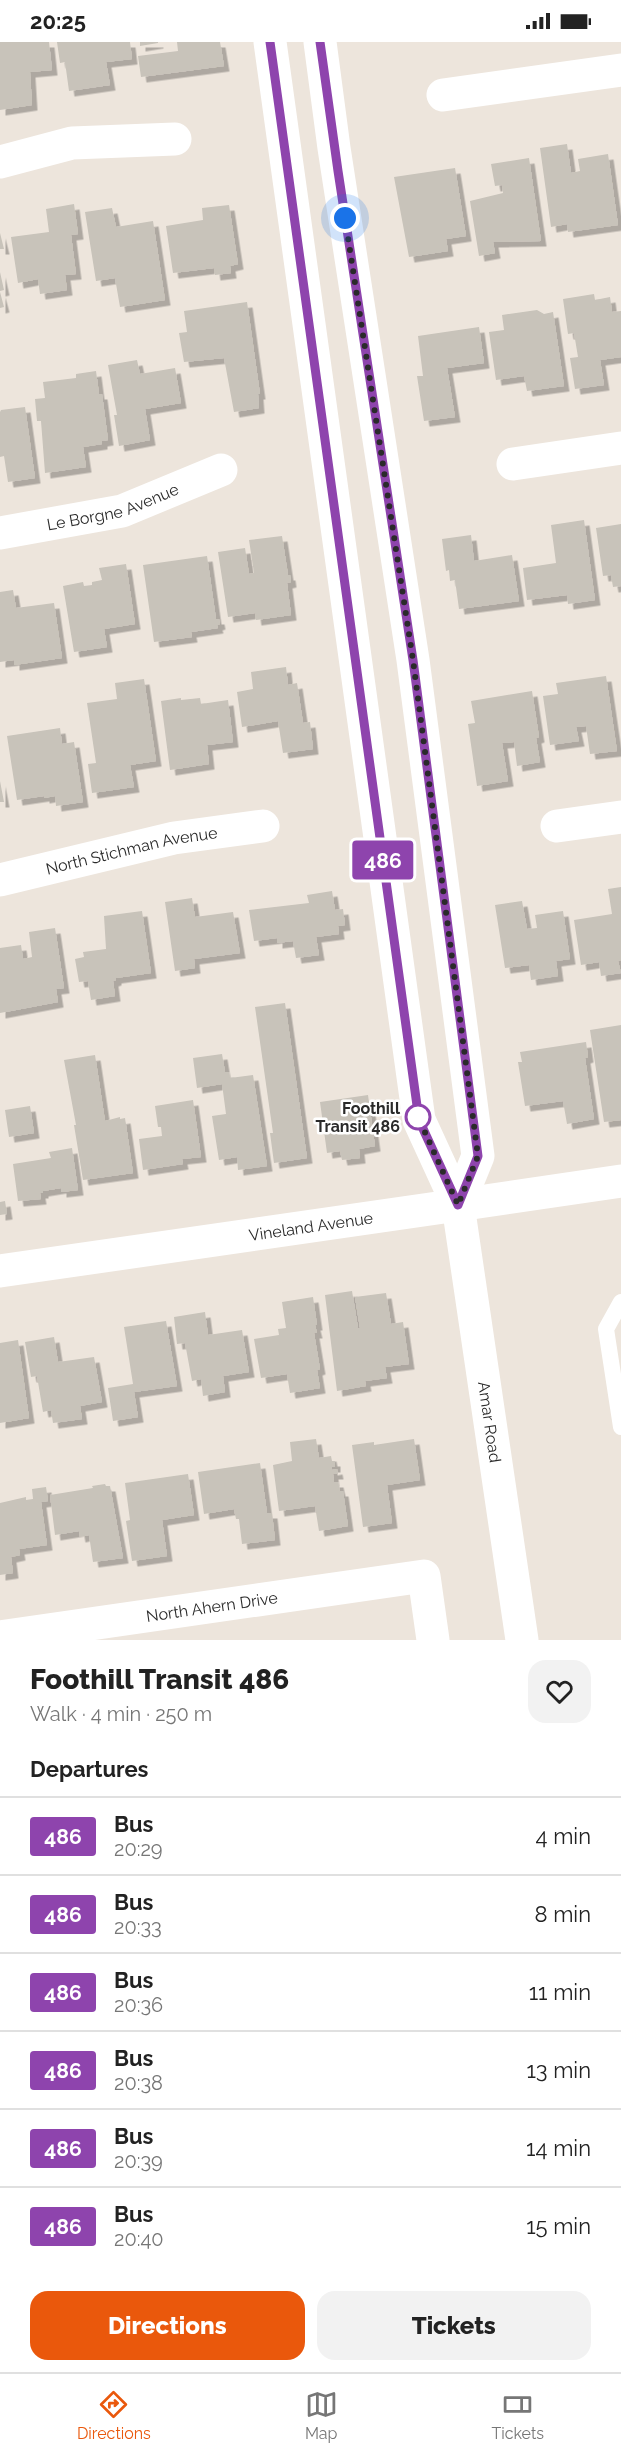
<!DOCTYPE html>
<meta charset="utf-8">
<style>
body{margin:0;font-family:Raleway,sans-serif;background:#f2f2f2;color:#222;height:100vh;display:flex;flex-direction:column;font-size:22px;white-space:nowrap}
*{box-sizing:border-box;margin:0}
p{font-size:20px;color:#767676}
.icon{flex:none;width:33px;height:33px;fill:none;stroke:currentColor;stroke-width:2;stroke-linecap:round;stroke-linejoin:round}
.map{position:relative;height:1598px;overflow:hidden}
.details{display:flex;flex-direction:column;background:#fff;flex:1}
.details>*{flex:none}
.badge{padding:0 12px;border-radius:4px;font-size:21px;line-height:39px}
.you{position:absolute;width:30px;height:30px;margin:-15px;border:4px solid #fff;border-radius:50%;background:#1a73e8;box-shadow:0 0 0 9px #1a73e833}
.map>.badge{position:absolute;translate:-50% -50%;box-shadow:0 0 0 3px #fff}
h2{padding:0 30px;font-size:22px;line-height:54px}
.round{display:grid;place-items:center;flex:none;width:63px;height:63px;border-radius:18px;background:#f2f2f2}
.overview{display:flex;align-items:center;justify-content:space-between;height:102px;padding:0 30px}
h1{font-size:28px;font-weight:800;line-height:45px}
.action{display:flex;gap:12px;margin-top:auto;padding:12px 30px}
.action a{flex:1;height:69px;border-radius:18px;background:#ea580c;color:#fff;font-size:24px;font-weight:800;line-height:69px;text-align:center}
.action a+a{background:#f2f2f2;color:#222}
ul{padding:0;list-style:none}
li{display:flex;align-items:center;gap:18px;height:78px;padding:0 30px;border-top:2px solid #e0e0e0}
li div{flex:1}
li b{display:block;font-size:22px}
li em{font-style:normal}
li .badge{min-width:66px;font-weight:700;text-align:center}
.status{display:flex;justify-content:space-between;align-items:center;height:42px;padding:0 30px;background:#fff;direction:ltr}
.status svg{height:16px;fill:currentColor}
.tab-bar{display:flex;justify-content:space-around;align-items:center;height:84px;border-top:2px solid #e0e0e0;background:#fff;font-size:16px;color:#767676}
.tab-bar a{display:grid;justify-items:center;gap:3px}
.tab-bar .selected{color:#ea580c}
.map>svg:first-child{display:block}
.building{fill:#c8c3ba;filter:url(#shadow)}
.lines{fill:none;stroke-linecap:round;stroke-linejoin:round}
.service{stroke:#fff;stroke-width:16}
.minor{stroke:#fff;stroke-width:33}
.tertiary{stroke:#fff;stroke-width:33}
.secondary{stroke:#fff;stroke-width:33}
.line-casing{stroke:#fff;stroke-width:14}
.line{stroke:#8e44ad;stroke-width:9}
.walk{stroke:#2a2a2a;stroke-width:6;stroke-dasharray:0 10.8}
.stop-dot{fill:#fff;stroke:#8e44ad;stroke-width:3}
.labels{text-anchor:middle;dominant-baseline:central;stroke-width:5;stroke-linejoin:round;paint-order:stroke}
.street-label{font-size:16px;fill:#2a2a2a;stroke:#fff}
.stop-label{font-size:16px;font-weight:bold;fill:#2a2a2a;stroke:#fff;text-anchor:end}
</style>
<div class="status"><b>20:25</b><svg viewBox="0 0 49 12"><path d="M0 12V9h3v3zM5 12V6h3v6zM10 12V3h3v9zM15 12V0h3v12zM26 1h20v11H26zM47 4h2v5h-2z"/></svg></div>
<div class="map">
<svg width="621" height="1598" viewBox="0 0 621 1598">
<defs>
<filter id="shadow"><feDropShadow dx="5.5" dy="5.5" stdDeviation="0" flood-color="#0004"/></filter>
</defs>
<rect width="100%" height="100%" fill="#ede5dc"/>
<path class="building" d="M0 0H49L52 28 30 30 32 63 0 68Z
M57 0H130L132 17 106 20 110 43 69 49 65 20 60 21Z
M140 0H158V1L140 4Z
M177 0H220L224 24 141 35 138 14 178 9Z
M567 102 571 131 580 129 578 117 608 112 618 183 568 190 567 182 551 185 540 106Z
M529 116 541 199 493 200 495 211 479 214 470 159 503 151 502 143 495 144 491 122Z
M455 126 466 194 446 197 448 209 409 215 394 135Z
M74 162 78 192 71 193 76 232 65 233 67 248 40 252 38 237 18 241 11 195 49 190 46 167Z
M229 163 238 222 230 224 231 231 215 233 214 226 173 231 166 184 203 178 202 166Z
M112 166 116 185 153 179 165 258 120 265 115 236 96 239 85 170Z
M0 191 4 207H0Z
M0 230 4 248 0 249Z
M0 250 4 265 0 266Z
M594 252 595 258 610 255 612 270 621 269V315L600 318 604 343 575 347 570 316 578 315 574 291 568 292 563 257Z
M247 260 260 352H258L259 366 234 370 224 316 184 320 179 291 187 290 184 269Z
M537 268 544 272 553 270 564 344 527 349 524 334 496 338 489 290 504 288 502 273Z
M479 285 484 321 447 326 455 375 424 379 417 334H423L418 294Z
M137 318 140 332 175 326 181 361 145 367 150 398 119 404 114 373H117L108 323Z
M96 329 99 352H102L108 398 102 399V402L83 405 86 425 45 431 41 379H37L35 357 45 356 43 340 76 336V332Z
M25 365 35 436 8 440 4 414 0 415V370L1 368Z
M584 478 595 558 568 562 567 553 527 558 523 526 556 521 551 483Z
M621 482V544L613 545 611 533 603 534 596 486Z
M471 493 474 519 512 513 519 559 459 567 455 538 450 539 449 528 446 529 442 497Z
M282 494 288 533H290L291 540 287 541 291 573 256 578 255 571 228 575 218 510 245 506 249 532 254 531 249 498Z
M207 514 216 577H219L220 582 217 583 218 586 191 590 192 595 154 600 143 523Z
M126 522 135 582 104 587 107 605 74 610 63 544 83 540 84 544 92 543V540L102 538 99 526Z
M13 548 16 566 54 561 62 616 14 623V618L0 620V550Z
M286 625 288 643 297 641 303 681 310 680 313 707 283 711 278 679 242 685 237 650 253 647 251 630Z
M606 634 617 709 590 712 586 684 576 685 579 699 550 703 543 654 558 652 556 641Z
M144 637 156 719 130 723 134 745 92 751 88 722 96 721 87 661 117 657 115 641Z
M532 649 539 695 536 696 540 720 517 724 514 700 502 701 508 739 477 744 468 682 475 681 471 659Z
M181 656V658L200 656 201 662 228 658 233 700 207 703 209 722 170 728 161 659Z
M60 686 62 702 74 700 83 760 56 764 55 754 44 756V754L17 758 7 694Z
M0 739 4 760H0Z
M621 845V918L618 919 621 931 601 934 599 920 581 923 574 878 612 872 608 847Z
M332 849 335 868 343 867 345 883 338 884 339 892 316 895 319 913 296 916 293 899 277 901V896L254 899 249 868 309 861 307 853Z
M192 856 195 875 233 870 240 911 194 917 195 926 175 929 165 860Z
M522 859 527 887 537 886 535 873 563 869 570 917 556 919 558 934 531 938 529 923 505 926 495 863Z
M142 869 151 931 116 936V938L113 939 115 954 91 958 88 939 79 940 75 917 84 915 83 910 106 907 104 874Z
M55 886 64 946 56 947 58 960 0 971V906L21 903 23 917 32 915 29 890Z
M285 961 307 1116 274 1121 270 1091H273L255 965Z
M621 983V1078L604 1080 590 988Z
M586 1000 588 1015 585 1016 594 1077 567 1082 563 1059 525 1064 518 1020H522L520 1010Z
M222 1012 225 1030H229L230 1036 253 1033 267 1124 238 1128 237 1115 219 1118 212 1074 226 1072 222 1042 197 1046 193 1016Z
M95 1013 105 1079 120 1075V1077L125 1076 133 1131 83 1138 74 1083H76L64 1018Z
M368 1053 375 1104 359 1107 360 1116 342 1118 340 1109 327 1111 320 1060Z
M193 1058 201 1115 182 1117 183 1122 143 1128 139 1097 162 1094 161 1085H158L155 1064Z
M30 1064 34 1091 9 1095 5 1068Z
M72 1106 78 1148 61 1150V1146L43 1149V1151H40L41 1157 18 1159 13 1122 51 1116 49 1110Z
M5 1159 7 1172 0 1173V1160Z
M352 1249 358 1286H360L355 1255 386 1251 391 1282 403 1280 409 1322 385 1325 387 1336 365 1339 366 1344 337 1349 325 1253Z
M313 1255 317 1283H315L317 1291H314L320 1327 317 1328 320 1346 290 1351 287 1332 261 1336 254 1297 279 1293 278 1287 286 1286 282 1260Z
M205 1270 208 1293 242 1288 249 1330 223 1334 225 1350 203 1354 201 1337 192 1339 185 1301 177 1302 174 1275Z
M166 1279 177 1344 134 1350 138 1375 113 1379 108 1346 133 1342 124 1285Z
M54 1295 58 1320 94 1315 102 1360 80 1364 82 1377 53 1381 51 1368 43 1370 37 1334 31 1335 25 1300Z
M18 1298 29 1376 0 1381V1301Z
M316 1397 319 1416 331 1414 332 1419H335V1425H332V1428L337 1427 338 1432H333L334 1440H338L340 1449H343L348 1484 319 1489 315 1464 279 1469 273 1423 292 1419 290 1400Z
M414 1397 420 1438 387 1443 392 1481 363 1485 352 1403 374 1400V1403Z
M260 1421 267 1471H272L275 1498 242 1502 239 1477H236L234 1467 204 1472 198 1430Z
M188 1432 194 1473 162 1478 167 1514 132 1519 126 1479 130 1478 125 1441Z
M105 1442 106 1444H110L123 1516 93 1520 89 1493 80 1495 79 1489 55 1493 50 1453 93 1446 92 1444Z
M46 1445 48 1459 41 1460 47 1503 19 1507 20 1513 11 1515 13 1531 0 1533V1461L26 1455V1458L33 1457 32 1447Z"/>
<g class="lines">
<path class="service" d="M621 1260 606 1287 621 1385"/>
<g class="minor">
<path d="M443 53 621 28"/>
<path d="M0 120 72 101 175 97"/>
<path d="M513 422 621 406"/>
<path id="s1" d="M0 491 122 469 221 428"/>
<path d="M557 784 621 775"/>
<path id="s2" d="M0 838 174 796 263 784"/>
<path d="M458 1163 621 1139"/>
<path id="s3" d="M0 1595 424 1534 433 1598"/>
</g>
<path class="tertiary" id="s4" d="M0 1229 458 1163"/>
<g class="secondary">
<path id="s5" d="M270 0 419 1078 458 1163 522 1598"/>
<path d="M320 0 334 106 413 618 478 1114 458 1163"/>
</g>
</g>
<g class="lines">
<g class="line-casing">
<path id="line" d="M270 0 419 1078 458 1163 478 1114 413 618 338 129 320 0"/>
</g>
<use href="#line" class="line"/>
<path class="walk" d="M345 176 413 618 478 1114 458 1163 418 1075"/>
</g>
<circle class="stop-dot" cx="418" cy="1075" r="12"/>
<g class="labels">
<g class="street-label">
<text stroke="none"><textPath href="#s1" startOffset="116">Le Borgne Avenue</textPath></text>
<text stroke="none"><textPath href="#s2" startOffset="135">North Stichman Avenue</textPath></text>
<text stroke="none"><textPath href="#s4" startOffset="314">Vineland Avenue</textPath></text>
<text stroke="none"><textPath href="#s5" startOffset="1401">Amar Road</textPath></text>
<text stroke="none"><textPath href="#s3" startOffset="214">North Ahern Drive</textPath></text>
</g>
<g class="stop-label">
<text x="400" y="1066">Foothill<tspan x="400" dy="18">Transit 486</tspan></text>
</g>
</g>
</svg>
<div class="you" style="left:345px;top:176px"></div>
<b class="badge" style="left:383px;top:818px;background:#8e44ad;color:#fff">486</b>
</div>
<section class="details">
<div class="overview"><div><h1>Foothill Transit 486</h1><p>Walk · 4 min · 250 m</p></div><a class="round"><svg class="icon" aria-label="heart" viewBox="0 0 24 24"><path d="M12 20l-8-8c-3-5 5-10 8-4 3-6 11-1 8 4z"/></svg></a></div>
<h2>Departures</h2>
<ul>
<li><span class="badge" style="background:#8e44ad;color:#fff">486</span><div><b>Bus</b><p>20:29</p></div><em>4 min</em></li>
<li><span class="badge" style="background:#8e44ad;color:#fff">486</span><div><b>Bus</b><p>20:33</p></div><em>8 min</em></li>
<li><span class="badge" style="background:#8e44ad;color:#fff">486</span><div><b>Bus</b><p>20:36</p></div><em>11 min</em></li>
<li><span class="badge" style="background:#8e44ad;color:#fff">486</span><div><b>Bus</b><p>20:38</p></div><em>13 min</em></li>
<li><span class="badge" style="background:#8e44ad;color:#fff">486</span><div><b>Bus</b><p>20:39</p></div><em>14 min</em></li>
<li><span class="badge" style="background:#8e44ad;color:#fff">486</span><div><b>Bus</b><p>20:40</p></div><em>15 min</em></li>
</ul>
<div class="action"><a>Directions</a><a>Tickets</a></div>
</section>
<nav class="tab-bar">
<a class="selected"><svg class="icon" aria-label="directions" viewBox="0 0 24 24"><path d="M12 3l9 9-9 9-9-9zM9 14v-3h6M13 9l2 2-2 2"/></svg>Directions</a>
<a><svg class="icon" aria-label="map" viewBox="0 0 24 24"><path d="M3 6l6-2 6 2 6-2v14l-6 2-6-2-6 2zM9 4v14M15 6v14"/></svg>Map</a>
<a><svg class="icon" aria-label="tickets" viewBox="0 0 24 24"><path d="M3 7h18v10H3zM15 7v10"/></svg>Tickets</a>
</nav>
